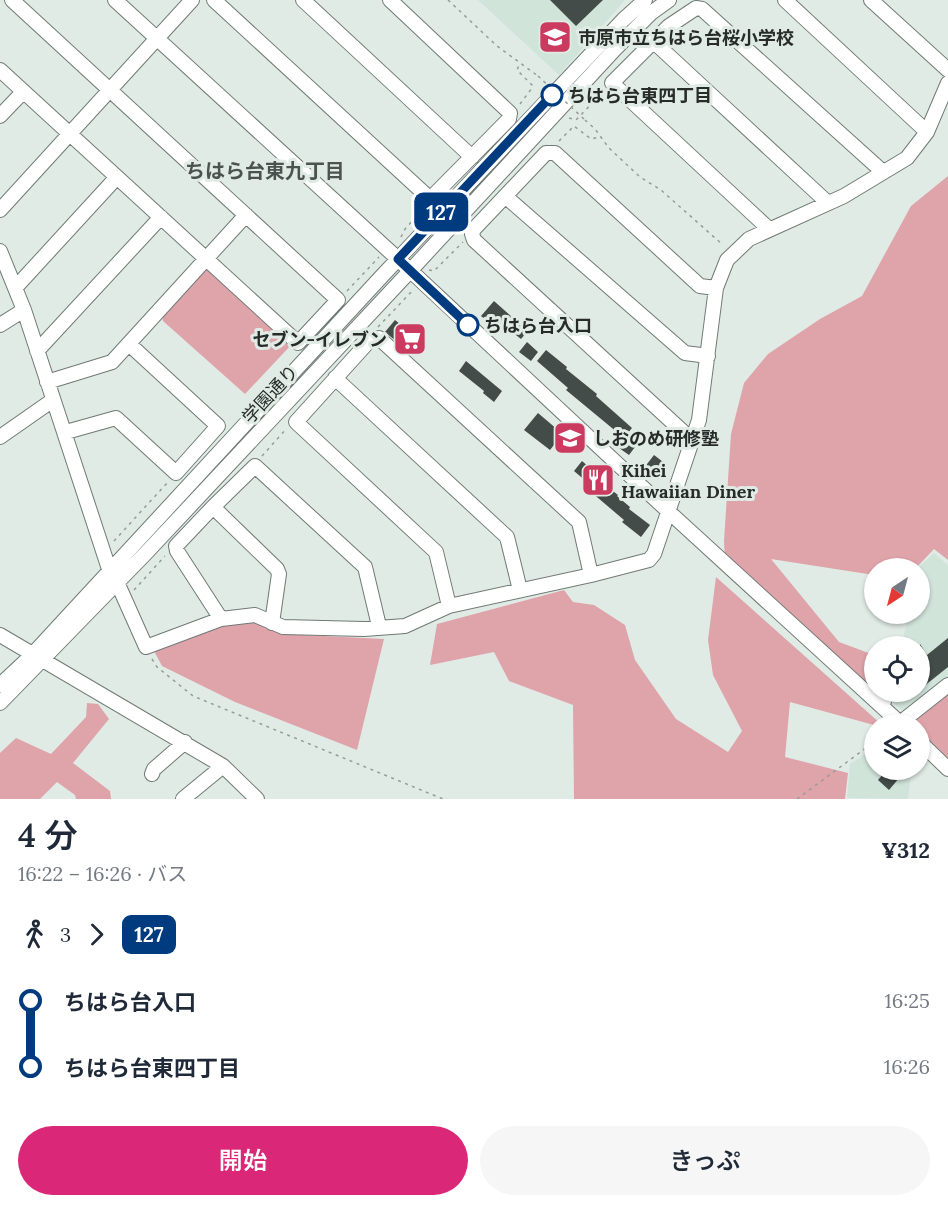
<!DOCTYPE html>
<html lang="ja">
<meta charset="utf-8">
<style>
body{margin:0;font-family:Lora,"Noto Sans JP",serif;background:#f6f6f7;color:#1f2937;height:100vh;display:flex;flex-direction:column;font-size:22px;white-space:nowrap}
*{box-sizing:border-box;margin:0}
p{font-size:20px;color:#747a83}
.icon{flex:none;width:33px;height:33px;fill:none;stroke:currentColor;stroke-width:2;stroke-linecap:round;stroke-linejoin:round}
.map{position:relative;height:799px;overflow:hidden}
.drawer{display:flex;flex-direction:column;background:#fff;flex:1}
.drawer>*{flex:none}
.badge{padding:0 12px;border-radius:9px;font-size:21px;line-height:39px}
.needle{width:39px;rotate:216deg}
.buttons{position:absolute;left:864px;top:558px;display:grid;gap:12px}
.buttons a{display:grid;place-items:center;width:66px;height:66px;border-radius:50%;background:#fff;box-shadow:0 2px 4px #0004;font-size:30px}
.map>.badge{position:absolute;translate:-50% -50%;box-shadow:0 0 0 3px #fff}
.legs{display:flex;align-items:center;gap:9px;height:66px;padding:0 18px;font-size:20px}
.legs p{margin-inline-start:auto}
.headline{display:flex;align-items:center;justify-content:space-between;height:102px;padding:0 18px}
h1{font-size:33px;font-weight:600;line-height:45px}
.cta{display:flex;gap:12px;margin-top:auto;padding:12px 18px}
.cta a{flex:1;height:69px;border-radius:36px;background:#db2777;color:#fff;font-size:24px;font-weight:600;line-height:69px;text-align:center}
.cta a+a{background:#f6f6f7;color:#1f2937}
ul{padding:0 18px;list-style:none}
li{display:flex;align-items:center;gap:21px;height:66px;font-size:22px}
li i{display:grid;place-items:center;width:9px;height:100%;margin:0 8px;background:currentColor}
li i::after{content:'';width:15px;height:15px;margin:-8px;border:4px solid;border-radius:50%;background:#fff}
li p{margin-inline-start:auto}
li:first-child i{background:linear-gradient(#0000 50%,currentColor 0)}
li:last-child i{background:linear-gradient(currentColor 50%,#0000 0)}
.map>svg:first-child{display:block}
.built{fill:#d1e4da}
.green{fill:#dfa3aa}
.building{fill:#434c48}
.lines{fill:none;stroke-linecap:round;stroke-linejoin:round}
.minor-casing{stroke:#707a75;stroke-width:16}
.path{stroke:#949c99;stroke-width:1.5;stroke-dasharray:3 4.5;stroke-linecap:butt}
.minor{stroke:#fff;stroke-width:14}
.path-bridge{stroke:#949c99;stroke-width:1.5;stroke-dasharray:3 4.5;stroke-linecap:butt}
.line-1-casing{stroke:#fff;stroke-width:14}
.line-1{stroke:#003b80;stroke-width:9}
.stop-1-dot{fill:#fff;stroke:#003b80;stroke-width:3}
.labels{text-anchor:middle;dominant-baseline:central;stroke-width:6;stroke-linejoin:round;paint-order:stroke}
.poi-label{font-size:18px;font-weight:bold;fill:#272b29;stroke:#e0ebe6;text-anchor:start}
.stop-label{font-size:18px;font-weight:bold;fill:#272b29;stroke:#e0ebe6;text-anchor:start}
.street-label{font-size:18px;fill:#272b29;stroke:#e0ebe6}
.neighbourhood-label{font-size:20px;font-weight:bold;fill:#4a534f;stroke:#e0ebe6}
</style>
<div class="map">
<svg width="948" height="799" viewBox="0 0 948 799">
<rect width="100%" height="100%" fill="#e0ebe6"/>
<path class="built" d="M478 0H625L559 75Z
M934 553 948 565V680L906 714 889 699 891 692H920V646H901L909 614H920L919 567Z
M874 748V770H912L908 799 847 798 850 764Z"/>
<path class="green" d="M948 176V560L934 549 916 568H874V575L771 559 839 642 874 655V692H883L881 698 725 561 724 541 731 434 744 383 768 354 820 319 862 296 911 206Z
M205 269H210L292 344 245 394 163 321 162 316Z
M716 577 881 724 874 725 790 702 785 757 848 773 845 799H574L573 705 509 681 494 652 430 665 437 624 564 590 573 602 594 605 625 625 635 660 676 719 728 752 742 731 713 675 708 640Z
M254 621 282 634 384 639 357 750 235 702 162 666 153 649 219 624Z
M948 693V760L920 734V724H912Z
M87 703 98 704 109 719 73 763 110 791 111 799H76L75 795 57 782 40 799H0V753L16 738 51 754 86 717Z"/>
<path class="building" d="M550 0H603L576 26Z
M494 301 522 326 521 327 527 332 521 339 507 328 503 334 481 316Z
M395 320 418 339 408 351 385 332Z
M527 342 538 352 531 361 519 352Z
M546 350 567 367 566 369 597 394 596 396 632 428 627 434 638 443 629 455 619 448 624 442 616 436 618 433 566 390 568 388 537 361Z
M466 361 502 391 494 402 483 393 484 391 459 371Z
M538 413 558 430 556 432 561 436 550 450 524 430Z
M654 455 667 465 655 479 644 468Z
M582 461 606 482 604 484 618 495 617 496 630 507 629 509 650 525 641 537 622 522 624 520 584 486 587 482 574 471Z
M948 638V667L923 687 925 674 920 666V644L927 655Z
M877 770H906L889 790 878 780 883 774Z"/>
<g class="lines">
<g class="minor-casing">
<path id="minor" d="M115 0 398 259 669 512 901 724
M214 0 427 196 432 197 509 119 510 113 390 0
M303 0 472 157
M785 0 927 132
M871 0 948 70
M654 42 828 203
M0 70 298 343 338 300 12 0
M0 116 23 92
M505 196 685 353 708 356
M0 210 192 0
M769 229 612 83 669 26 696 8 702 9 883 172
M0 251 24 310 109 569
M16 287 117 177
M0 325 24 310
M37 351 161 217
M335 378 507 537 520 590
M47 382 112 362 246 215
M66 432 116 418 176 473 218 426 129 344
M0 437 53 400
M693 441 474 240 472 234 474 229 546 153H555L700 286 716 288
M213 507 277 569 279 574 272 623
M117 582 146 647 221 619 255 615 283 627 364 629 405 626 449 606 591 575 649 560 654 554 699 420 716 288 727 260 749 239 844 196 907 158 927 132 948 83
M449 606 436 552 296 422 370 340 379 338 579 522 591 575
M221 619 177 551 176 546 213 507 255 466 365 567 379 626
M0 635 223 766 257 799
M0 685 32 655 382 276 623 20 645 0
M0 703 146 553 410 271 615 49 651 13 669 0
M882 707 887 692
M900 723 948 685
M920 742 948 769
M152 774 154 769 185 742
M183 799 223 766"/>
</g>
<path class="path" d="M448 0 497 46 538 76
M520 104 532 88V85L517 70 520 63
M569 118 576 120 603 92
M585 120 595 129 609 148 640 177 661 190 723 245
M559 141 574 126 591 139 600 137
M401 237 405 229 424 208
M429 270 434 271 463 242
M347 291 379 257
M378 327 414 289
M262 456 287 428
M114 541 167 483
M134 590 165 556
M152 659 157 667 193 696 443 799
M797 799 874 742"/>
<use href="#minor" class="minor"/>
<path class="path-bridge" d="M538 76 585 120"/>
</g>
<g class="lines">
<g class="line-1-casing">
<path id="line-1" d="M468 325 398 259 552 95"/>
</g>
<use href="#line-1" class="line-1"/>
</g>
<defs>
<g id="school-square" transform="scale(1.725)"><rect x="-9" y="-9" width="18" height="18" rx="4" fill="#cb3b5f" stroke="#e0ebe6"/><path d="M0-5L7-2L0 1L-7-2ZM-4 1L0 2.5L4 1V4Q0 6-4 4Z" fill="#fff"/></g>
<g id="supermarket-square" transform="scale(1.725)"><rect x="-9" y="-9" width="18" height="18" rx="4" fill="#cb3b5f" stroke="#e0ebe6"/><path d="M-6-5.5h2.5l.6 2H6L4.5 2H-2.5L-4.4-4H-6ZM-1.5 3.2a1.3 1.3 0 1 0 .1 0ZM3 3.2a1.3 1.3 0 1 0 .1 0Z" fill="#fff"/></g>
<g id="restaurant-square" transform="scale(1.725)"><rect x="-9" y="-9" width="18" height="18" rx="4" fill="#cb3b5f" stroke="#e0ebe6"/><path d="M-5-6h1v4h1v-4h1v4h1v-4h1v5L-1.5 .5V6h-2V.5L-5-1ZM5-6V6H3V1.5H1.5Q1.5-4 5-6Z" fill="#fff"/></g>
</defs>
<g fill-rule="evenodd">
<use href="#school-square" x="555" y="37"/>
<use href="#supermarket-square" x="410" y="339"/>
<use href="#school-square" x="570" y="438"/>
<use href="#restaurant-square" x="598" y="480"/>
</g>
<g class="stop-1-dot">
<circle cx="552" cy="95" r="10"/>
<circle cx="468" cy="325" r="10"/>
</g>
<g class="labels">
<g class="poi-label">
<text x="578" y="37">市原市立ちはら台桜小学校</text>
<text x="387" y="339" text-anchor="end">セブン-イレブン</text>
<text x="593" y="438">しおのめ研修塾</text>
<text x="621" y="470">Kihei<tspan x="621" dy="21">Hawaiian Diner</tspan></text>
</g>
<g class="stop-label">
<text x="568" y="95">ちはら台東四丁目</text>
<text x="484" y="325">ちはら台入口</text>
</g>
<g class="street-label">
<text transform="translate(270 394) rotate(-47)">学園通り</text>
</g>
<g class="neighbourhood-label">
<text x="265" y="170">ちはら台東九丁目</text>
</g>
</g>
</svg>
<div class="buttons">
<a><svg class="needle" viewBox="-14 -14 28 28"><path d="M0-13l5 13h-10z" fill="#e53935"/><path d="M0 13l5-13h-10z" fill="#747a83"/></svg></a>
<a><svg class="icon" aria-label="locate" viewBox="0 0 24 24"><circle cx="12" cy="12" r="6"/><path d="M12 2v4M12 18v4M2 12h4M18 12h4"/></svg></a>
<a><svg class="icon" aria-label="layers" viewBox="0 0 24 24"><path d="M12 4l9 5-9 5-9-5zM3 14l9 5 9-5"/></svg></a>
</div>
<b class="badge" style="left:441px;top:212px;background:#003b80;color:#fff">127</b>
</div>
<section class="drawer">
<div class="headline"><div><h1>4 分</h1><p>16:22 – 16:26 · バス</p></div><b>¥312</b></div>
<div class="legs"><svg class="icon" aria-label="walk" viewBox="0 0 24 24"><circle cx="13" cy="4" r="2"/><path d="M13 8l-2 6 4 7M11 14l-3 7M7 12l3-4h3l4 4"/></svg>3<svg class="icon" aria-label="forward" viewBox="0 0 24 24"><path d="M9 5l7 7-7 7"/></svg><b class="badge" style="background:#003b80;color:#fff">127</b></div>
<ul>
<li><i style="color:#003b80"></i><b>ちはら台入口</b><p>16:25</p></li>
<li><i style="color:#003b80"></i><b>ちはら台東四丁目</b><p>16:26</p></li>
</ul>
<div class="cta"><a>開始</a><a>きっぷ</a></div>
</section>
